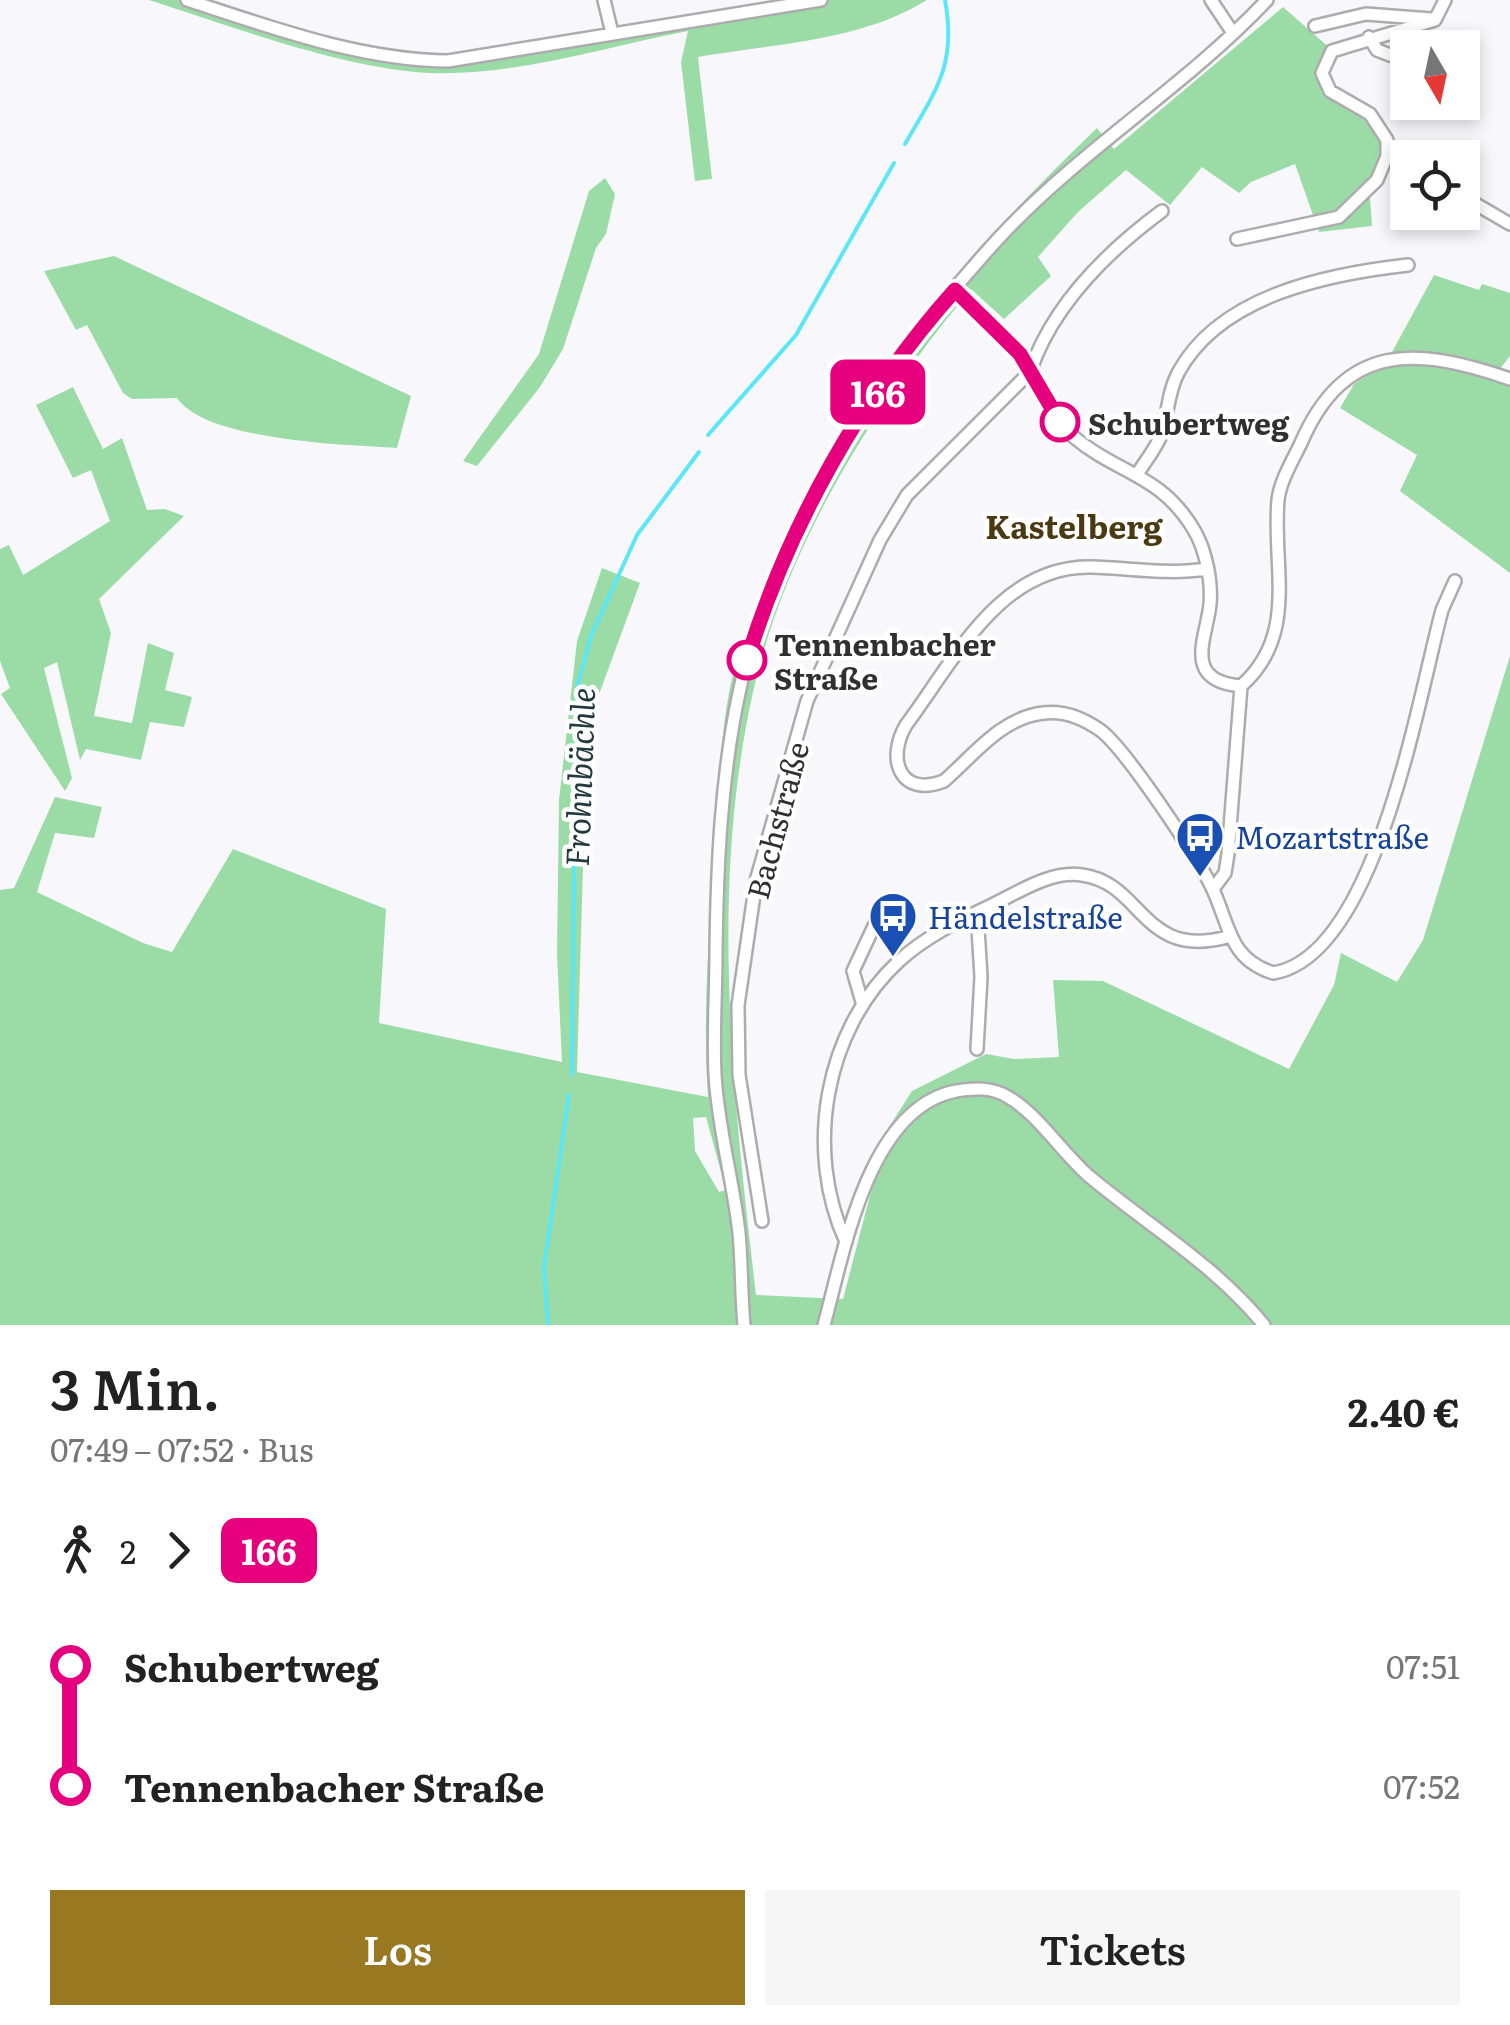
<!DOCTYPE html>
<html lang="de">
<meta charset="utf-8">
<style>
body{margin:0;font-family:Literata,serif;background:#f6f6f6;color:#222;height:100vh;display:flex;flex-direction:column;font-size:38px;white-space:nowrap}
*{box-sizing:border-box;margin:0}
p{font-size:32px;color:#767676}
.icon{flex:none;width:55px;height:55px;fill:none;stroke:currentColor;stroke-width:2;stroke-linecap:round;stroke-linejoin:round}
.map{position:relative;height:1325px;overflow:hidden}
.sheet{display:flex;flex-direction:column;background:#fff;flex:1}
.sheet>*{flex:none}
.badge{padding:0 20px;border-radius:15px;font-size:35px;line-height:65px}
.needle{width:65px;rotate:171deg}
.controls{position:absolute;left:1390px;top:30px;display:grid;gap:20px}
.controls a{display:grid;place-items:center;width:90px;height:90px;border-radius:0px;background:#fff;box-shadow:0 5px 15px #0003;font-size:50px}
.map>.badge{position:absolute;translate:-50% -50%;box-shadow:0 0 0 5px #fff}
.legs{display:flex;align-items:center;gap:15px;height:110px;padding:0 50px;font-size:32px}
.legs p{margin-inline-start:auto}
.head{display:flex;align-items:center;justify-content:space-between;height:170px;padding:0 50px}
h1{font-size:55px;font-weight:600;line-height:75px}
.action{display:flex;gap:20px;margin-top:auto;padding:20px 50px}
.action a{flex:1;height:115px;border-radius:0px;background:#997822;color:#fff;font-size:40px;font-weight:600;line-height:115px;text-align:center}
.action a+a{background:#f6f6f6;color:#222}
ul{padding:0 50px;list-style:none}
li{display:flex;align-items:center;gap:35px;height:120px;font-size:38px}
li i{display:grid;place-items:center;width:15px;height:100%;margin:0 12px;background:currentColor}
li i::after{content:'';width:25px;height:25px;margin:-12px;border:8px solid;border-radius:50%;background:#fff}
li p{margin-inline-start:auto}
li:first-child i{background:linear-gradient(#0000 50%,currentColor 0)}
li:last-child i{background:linear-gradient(currentColor 50%,#0000 0)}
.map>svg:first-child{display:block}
.green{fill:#9bdca6;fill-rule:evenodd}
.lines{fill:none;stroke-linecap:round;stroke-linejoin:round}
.stream{stroke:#5ce7f9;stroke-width:4}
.minor-casing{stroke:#acacaf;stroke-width:16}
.minor{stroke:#fff;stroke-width:11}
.line-1-casing{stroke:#fff;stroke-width:22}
.line-1{stroke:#e6007e;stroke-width:15}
.stop-1-dot{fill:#fff;stroke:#e6007e;stroke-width:5}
.labels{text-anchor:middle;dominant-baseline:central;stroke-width:9;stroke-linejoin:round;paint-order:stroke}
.stop-label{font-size:30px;font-weight:bold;fill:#303031;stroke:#fff;text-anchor:start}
.street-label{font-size:30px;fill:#303031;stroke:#fff}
.transit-label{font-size:30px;fill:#164399;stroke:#fff;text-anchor:start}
.neighbourhood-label{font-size:32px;font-weight:bold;fill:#4a3911;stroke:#fff}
.water-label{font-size:32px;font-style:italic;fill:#223a3d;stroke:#fff}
</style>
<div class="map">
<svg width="1510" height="1325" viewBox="0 0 1510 1325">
<rect width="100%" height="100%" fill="#f8f8fc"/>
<path class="green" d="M149 0H202L344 43 406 57H470L783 0H927C861 41 774 44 698 57L712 179 695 181 681 62 688 31C605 47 516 76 431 73 344 69 233 27 149 0Z
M1283 7 1332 50 1327 57 1329 91 1370 115 1387 140 1386 157 1369 184 1372 226 1319 232 1295 164 1251 182 1239 193 1202 167 1170 205 1126 170 1078 212 1038 257 1051 276 1004 319 971 289C875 405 786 544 753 692 709 890 733 1096 756 1295L843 1299 887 1130 912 1091 986 1054 1014 1059 1059 1057 1053 980 1103 981 1289 1069 1334 985 1341 953 1397 982 1423 940 1510 656V1325H0V890L14 888 55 797 102 807 94 838 55 833 37 892 143 943 172 952 233 849 386 909 379 1023 562 1062 557 954 559 800 577 641 602 568 640 583 598 697 584 832 577 1072 708 1097C702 1010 710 920 716 833 720 774 721 709 739 653 806 444 941 277 1097 128L1114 149ZM706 1117 726 1190 719 1192 695 1151 693 1118Z
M605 178 615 194 606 234 596 248 563 349 540 387 477 466 463 461 539 354 589 191Z
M114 256 411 396 397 448C347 445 206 441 177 398L132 399 123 393 87 325 76 330 44 271Z
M1434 275 1479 290 1482 284 1510 293V356L1495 375 1510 381V573L1400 491 1417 455 1340 408 1354 384 1386 363Z
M73 387 103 449 122 438 147 510 165 509 184 516 99 599 111 633 94 716 132 723 148 643 174 653 165 690 192 697 184 727 150 722 141 760 86 749 80 760 57 662 44 668 72 778 65 791 1 694 10 688 0 661V549L9 545 23 575 110 521 91 470 73 478 36 405Z"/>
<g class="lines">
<path class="stream" d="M905 144C936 90 957 65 945 0
M708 435 796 335 894 163
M572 1074 576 692 591 636 637 535 699 452
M548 1325 544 1267 569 1095"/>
<g class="minor-casing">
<path id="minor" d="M187 0C270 27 359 60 448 61L821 0
M604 0 612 33
M1211 0 1233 33
M1315 26 1366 14 1431 19
M1369 37 1377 50 1408 62
M1387 156 1408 167
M1462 196 1510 224
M1237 239 1339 217 1377 180 1387 156V140L1370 114 1330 91 1322 73 1332 51 1435 20 1445 0
M955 290C976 311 1001 331 1020 355 1040 381 1048 415 1075 438 1118 474 1161 474 1194 530 1206 550 1212 582 1210 604 1207 637 1181 681 1241 686 1299 635 1272 567 1278 500 1280 481 1293 460 1301 443 1345 341 1417 347 1510 379
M1138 473C1146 460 1157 447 1162 433 1168 413 1168 392 1178 373 1220 295 1328 274 1408 265
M1207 569C1167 575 1131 568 1091 567 1000 565 954 661 906 725 886 759 900 798 944 781 974 755 1001 718 1043 713 1064 710 1083 718 1100 730 1125 748 1201 862 1214 892 1230 928 1230 959 1273 973 1376 957 1418 699 1442 610L1455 581
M1213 889 1225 873 1228 854 1241 686
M862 1002 853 971 875 924
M977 1049 981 977 977 912
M762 1221 739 1075 738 1005 756 881 807 701 880 540 907 495 1030 372C1052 306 1108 251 1162 211
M846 1242C804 1151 824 1030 899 961 925 937 958 921 990 906 1017 893 1051 870 1082 875 1143 883 1142 960 1227 937
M744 1325C741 1294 742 1264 739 1233 733 1180 718 1128 715 1075 713 1034 716 993 716 952 717 866 721 777 739 693 774 523 883 365 998 239 1080 150 1185 87 1267 0
M824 1325C844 1252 868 1108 956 1091 974 1088 992 1087 1008 1097 1037 1113 1063 1154 1090 1177 1149 1226 1215 1265 1264 1325"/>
</g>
<use href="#minor" class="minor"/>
</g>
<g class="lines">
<g class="line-1-casing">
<path id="line-1" d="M747 660C788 526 862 394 955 290L1020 354 1060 422"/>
</g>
<use href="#line-1" class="line-1"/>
</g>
<defs>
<g id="bus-pin" transform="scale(2.5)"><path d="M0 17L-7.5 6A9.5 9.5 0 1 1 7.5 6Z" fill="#1a4fb4" stroke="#fff"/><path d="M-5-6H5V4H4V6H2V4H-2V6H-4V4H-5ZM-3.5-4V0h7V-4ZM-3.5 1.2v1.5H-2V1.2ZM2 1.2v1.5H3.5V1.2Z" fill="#fff"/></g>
</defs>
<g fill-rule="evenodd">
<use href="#bus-pin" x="1200" y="836"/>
<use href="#bus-pin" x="893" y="916"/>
</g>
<g class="stop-1-dot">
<circle cx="1060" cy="422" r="18"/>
<circle cx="747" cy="660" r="18"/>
</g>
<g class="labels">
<g class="stop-label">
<text x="1088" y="422">Schubertweg</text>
<text x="774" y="643">Tennenbacher<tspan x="774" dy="34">Straße</tspan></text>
</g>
<g class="street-label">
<text transform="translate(776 820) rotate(-75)">Bachstraße</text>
</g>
<g class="transit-label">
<text x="1235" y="836">Mozartstraße</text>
<text x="928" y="916">Händelstraße</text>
</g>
<g class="neighbourhood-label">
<text x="1074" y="525">Kastelberg</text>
</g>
<g class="water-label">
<text transform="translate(578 777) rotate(-88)">Frohnbächle</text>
</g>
</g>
</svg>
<div class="controls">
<a><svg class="needle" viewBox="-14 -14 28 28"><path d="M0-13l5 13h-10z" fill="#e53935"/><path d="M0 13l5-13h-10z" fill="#767676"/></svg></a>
<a><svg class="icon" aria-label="locate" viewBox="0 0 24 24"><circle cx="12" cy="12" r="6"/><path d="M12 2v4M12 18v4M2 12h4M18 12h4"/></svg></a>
</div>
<b class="badge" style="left:878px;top:392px;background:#e6007e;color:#fff">166</b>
</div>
<section class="sheet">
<div class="head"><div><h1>3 Min.</h1><p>07:49 – 07:52 · Bus</p></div><b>2.40 €</b></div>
<div class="legs"><svg class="icon" aria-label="walk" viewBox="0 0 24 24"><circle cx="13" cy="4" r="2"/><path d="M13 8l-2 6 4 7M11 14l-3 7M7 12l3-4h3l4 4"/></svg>2<svg class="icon" aria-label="forward" viewBox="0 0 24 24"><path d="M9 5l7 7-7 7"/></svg><b class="badge" style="background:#e6007e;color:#fff">166</b></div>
<ul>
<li><i style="color:#e6007e"></i><b>Schubertweg</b><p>07:51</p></li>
<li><i style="color:#e6007e"></i><b>Tennenbacher Straße</b><p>07:52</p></li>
</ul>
<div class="action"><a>Los</a><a>Tickets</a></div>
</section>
